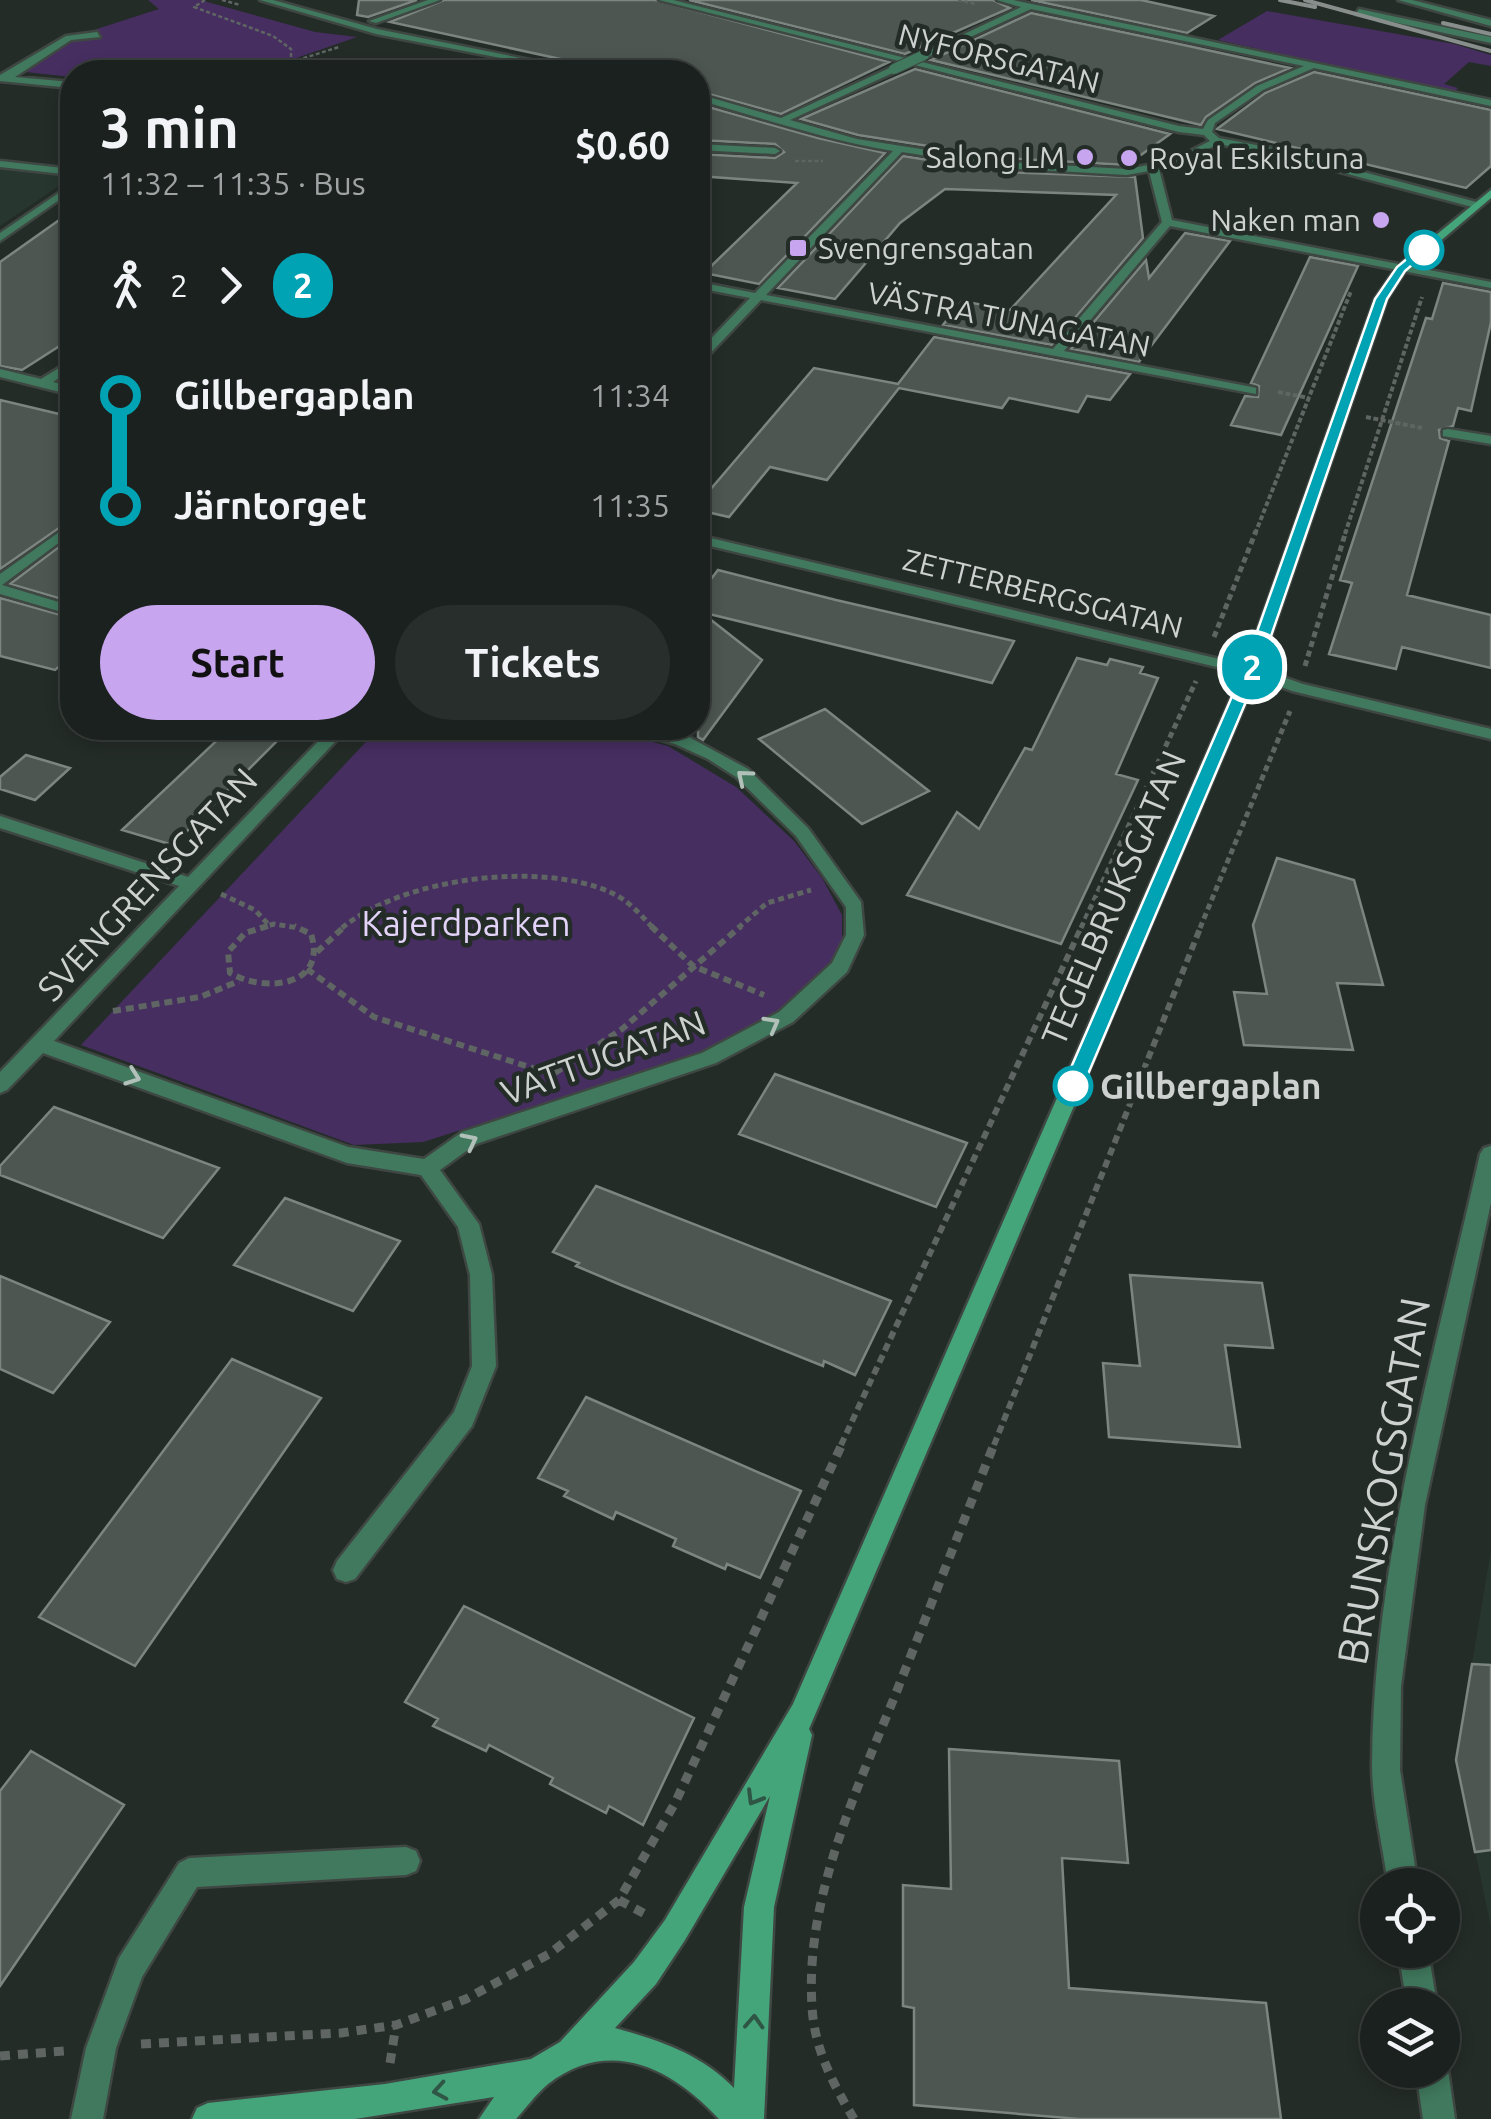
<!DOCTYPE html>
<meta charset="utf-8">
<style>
body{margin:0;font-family:Ubuntu,sans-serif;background:#282e2b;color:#f1f3f6;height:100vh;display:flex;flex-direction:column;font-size:38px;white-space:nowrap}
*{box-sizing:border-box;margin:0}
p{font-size:32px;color:#a0a3a4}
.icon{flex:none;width:55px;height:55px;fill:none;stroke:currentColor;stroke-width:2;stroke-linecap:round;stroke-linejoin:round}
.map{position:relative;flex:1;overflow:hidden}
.sheet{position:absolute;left:60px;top:60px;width:650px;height:680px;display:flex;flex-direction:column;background:#1b211e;border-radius:40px;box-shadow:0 5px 15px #0003,0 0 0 2px #393e3c}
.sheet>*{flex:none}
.badge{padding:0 20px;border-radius:32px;font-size:35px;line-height:65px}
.tools{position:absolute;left:1360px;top:1868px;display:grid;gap:20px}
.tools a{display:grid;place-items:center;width:100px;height:100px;border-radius:50%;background:#1b211e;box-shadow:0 5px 15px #0003,0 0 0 2px #393e3c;font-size:50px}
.map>.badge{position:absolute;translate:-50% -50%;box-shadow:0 0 0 5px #fff}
.legs{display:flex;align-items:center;gap:15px;height:110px;padding:0 40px;font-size:32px}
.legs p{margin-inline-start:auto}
.headline{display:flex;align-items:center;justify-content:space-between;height:170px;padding:0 40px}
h1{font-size:55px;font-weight:700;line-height:75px}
.primary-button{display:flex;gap:20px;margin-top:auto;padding:20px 40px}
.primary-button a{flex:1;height:115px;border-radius:60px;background:#c7a6ef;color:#111;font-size:40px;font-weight:700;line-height:115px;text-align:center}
.primary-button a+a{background:#282e2b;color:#f1f3f6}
ul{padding:0 40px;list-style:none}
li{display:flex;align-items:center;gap:35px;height:110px;font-size:38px}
li i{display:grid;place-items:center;width:15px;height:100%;margin:0 12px;background:currentColor}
li i::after{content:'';width:25px;height:25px;margin:-12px;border:8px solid;border-radius:50%;background:#1b211e}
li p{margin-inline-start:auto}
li:first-child i{background:linear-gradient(#0000 50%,currentColor 0)}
li:last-child i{background:linear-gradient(currentColor 50%,#0000 0)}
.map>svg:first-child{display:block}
.built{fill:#27362e}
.green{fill:#472e61}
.building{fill:#4d5651;stroke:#7c8580;stroke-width:2.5}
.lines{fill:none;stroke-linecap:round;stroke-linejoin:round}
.lane-casing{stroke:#3f4743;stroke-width:5}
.street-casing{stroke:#3f4743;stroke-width:5}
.secondary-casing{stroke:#3f4743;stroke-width:5}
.path-far4{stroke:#5e6562;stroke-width:2.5;stroke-dasharray:4 2.5;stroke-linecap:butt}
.path-far3{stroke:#5e6562;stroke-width:4;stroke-dasharray:5 2.5;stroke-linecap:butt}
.path-far2{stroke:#5e6562;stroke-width:5;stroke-dasharray:6 4;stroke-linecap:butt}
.path-far1{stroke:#5e6562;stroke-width:6;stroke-dasharray:8 5;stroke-linecap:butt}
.path{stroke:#5e6562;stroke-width:9;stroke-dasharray:10 8;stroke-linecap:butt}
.lane{fill:#40795e;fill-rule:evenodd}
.street{fill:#40795e;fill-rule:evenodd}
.secondary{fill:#44a57b;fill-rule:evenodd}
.rail{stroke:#888e8b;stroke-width:4}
.street-bridge-casing{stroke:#3f4743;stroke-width:12;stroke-linecap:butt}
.street-bridge{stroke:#40795e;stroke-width:10}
.oneway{stroke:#b1c0b9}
.oneway2{stroke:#2f5645}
.line-1{fill:#00a3b4;stroke:#fff;stroke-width:2.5}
.poi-dot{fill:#c7a6ef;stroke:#242c28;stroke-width:4}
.stop-1-dot{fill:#fff;stroke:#00a3b4;stroke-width:5}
.labels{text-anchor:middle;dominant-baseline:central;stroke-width:9;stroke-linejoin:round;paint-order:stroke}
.far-street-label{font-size:30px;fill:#cdd2d0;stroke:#242c28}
.far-poi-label{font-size:30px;fill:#cdd2d0;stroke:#242c28;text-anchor:end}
.street-label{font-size:35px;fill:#cdd2d0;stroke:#242c28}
.park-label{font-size:35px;fill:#e3d3f9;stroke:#242c28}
.stop-label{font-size:35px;font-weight:bold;fill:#cdd2d0;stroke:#242c28;text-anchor:start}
.near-street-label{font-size:42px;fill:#cdd2d0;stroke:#242c28}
</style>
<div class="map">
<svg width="1491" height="2119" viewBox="0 0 1491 2119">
<rect width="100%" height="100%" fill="#242c28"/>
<path class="built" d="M0 168 72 177 0 226Z
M1491 1550V1927L1456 1760Z"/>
<path class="green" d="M148 0H200L315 32 357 37 256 72H72V77L16 71 69 38 159 9Z
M1267 11 1454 44 1491 55V66L1469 62 1444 84 1458 88 1454 92 1218 40Z
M379 728H599L668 746 736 787 794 841 822 878 842 915V947L797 1003 715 1049 423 1142 354 1145 81 1045Z"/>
<path class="building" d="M359 0H417L368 17 357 15Z
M444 0H655L889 62 781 114 698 91V72H620L390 22Z
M689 0H993L1010 8 905 54Z
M1031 0H1141L1214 16 1187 33Z
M1031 13 1170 42 1290 68 1255 83 1206 117 1201 125 931 60Z
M915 69 1170 134 1127 165 1004 158 858 135 801 119Z
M1314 72 1491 110V166L1466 188 1217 129 1265 93Z
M698 104 818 138 885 153 759 284 704 273 797 183 698 176V154L775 158 784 152 775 144 698 140Z
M903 156 1004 172 1135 177 1143 238 1052 345 943 325 962 301 1010 310 1116 195 945 189 900 223 835 299 778 288Z
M72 211V338L22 370 0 366V262Z
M1185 233 1230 241 1139 362 1071 349 1146 260 1149 278Z
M1310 257 1358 266 1281 435 1231 425 1245 396 1258 397 1259 386 1251 383Z
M1443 283 1491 292V322L1471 411 1458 408 1453 426 1439 430 1440 438 1449 441 1407 595 1491 615V668L1402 647 1396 669 1329 654 1352 583 1340 580 1426 318 1432 319Z
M934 337 1130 374 1110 400 1087 396 1078 412 1009 398 1002 408 899 388 827 480 770 467 729 517 698 510V504L814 368 898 384Z
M0 400 72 417V519L0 569Z
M72 537V602L10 584Z
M718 570 836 600 1014 641 992 683 701 612 762 660 703 740 698 737V596Z
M0 598 72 618V656L55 670 0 656Z
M1077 658 1107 665 1110 659 1143 667 1140 673 1158 678 1116 774 1138 780 1061 944 907 895 957 812 979 829 1025 748 1032 750Z
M825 709 929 791 862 824 759 739Z
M230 728H290L173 845 122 830Z
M26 755 70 768 35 800 0 789V777Z
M1277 858 1354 880 1383 985 1337 983 1353 1050 1244 1045 1234 992 1267 994 1253 925Z
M775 1074 967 1143 936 1207 739 1134Z
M54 1107 219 1168 163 1238 0 1175V1166Z
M596 1186 891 1301 855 1375 824 1361 823 1366 621 1285 576 1266 579 1263 553 1252Z
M285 1198 400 1241 353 1311 234 1265Z
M1130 1275 1262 1283 1273 1348 1225 1345 1240 1447 1109 1437 1103 1363 1140 1366Z
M0 1276 110 1322 53 1393 0 1369Z
M232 1359 321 1398 135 1666 39 1617Z
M586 1397 801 1491 760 1578 727 1564 725 1569 673 1546 676 1539 616 1512 613 1519 564 1496 568 1491 538 1478Z
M464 1606 694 1718 643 1825 609 1806 606 1813 550 1784 553 1778 489 1745 486 1751 433 1726 438 1719 405 1702Z
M1472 1664 1491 1665V1850L1475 1852 1456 1760Z
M949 1749 1119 1761 1128 1863 1062 1858 1069 1988 1266 2003 1281 2119H1079L914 2105V2008L903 2006V1885L951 1889Z
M31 1751 124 1805 0 1986V1791Z"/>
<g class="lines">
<g class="lane-casing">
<path id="lane" d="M1359 9 1491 37V43L1356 14Z
M406 1847 416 1851 420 1861 416 1871 406 1875 197 1887 142 1977 116 2048 103 2119H71L86 2048 119 1958 179 1863 189 1858Z"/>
</g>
<g class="street-casing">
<path id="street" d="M260 0H273L377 29 590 72H574L376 34Z
M428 0H440L376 23 369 21Z
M659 0H673L1179 126 1203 129 1208 120 1257 86 1304 66 1031 9 927 57 920 55 1021 7 997 0H1013L1491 100V106L1314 68 1263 90 1215 123 1212 132 1219 138 1277 149 1480 203V207L1476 208 1276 155 1218 144 1177 165 1159 169 1172 220 1491 282V288L1170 226 1064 351 1252 387 1256 388V394L761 300 702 362 698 363V352L750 298 698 288V282L755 293 893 151C826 140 762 118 698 100V94L781 118 894 66 897 71 790 120 857 139 1004 162 1127 169 1170 161 1210 141 1204 135 1179 132ZM902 152 1004 168 1127 175 1149 171 1162 222 1053 349 766 295Z
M1398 0H1412L1491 20V26Z
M97 32 100 37 71 40 15 77 72 82V88L0 81V75L66 36Z
M698 144 775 148 780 151 775 154 698 150Z
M0 161 72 169V175L0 167Z
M72 184V191L0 241V233Z
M72 360V369L53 382 72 387V395L0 377V369L41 379Z
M1448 429 1491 436V444L1443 436V430Z
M72 523V533L2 585 72 606V615L0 594V574Z
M698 535 1257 668 1303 684 1491 729V739L1292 691 1246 674 698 543Z
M331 728H348L54 1041 348 1147 424 1159 462 1132 702 1053 779 1012 832 963 846 935V907L796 836 736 777 708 759 675 744 634 732 632 728H656L687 736 748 769 808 828 861 902 864 935 847 972 793 1022 716 1063 476 1144 440 1170 479 1224 492 1275 496 1366 472 1426 355 1579 346 1582 337 1579 333 1570 337 1561 454 1412 472 1366 470 1275 458 1227 421 1175 347 1163 43 1053 7 1090 0 1093V1072L179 886 0 828V816L188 877Z
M1491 1146V1203L1425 1505 1401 1686 1400 1770 1418 1885H1388C1383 1846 1372 1804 1372 1765 1373 1562 1436 1351 1480 1154L1484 1148Z
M1398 1950H1428L1437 2005H1407Z
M1442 2059 1448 2070 1455 2119H1423L1416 2070H1442Z"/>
</g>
<g class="secondary-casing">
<path id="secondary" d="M1491 190V198L1405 271 1387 299 1259 671 809 1729 812 1735 774 1907 764 2119H719C672 2068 610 2036 548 2084 536 2094 526 2108 516 2119H479L494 2097 355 2119H192L197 2108 208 2103 385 2084 531 2059 560 2042 634 1962 665 1920 793 1704 1243 671 1375 299 1397 267ZM770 1796 744 1907 734 2088C701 2054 659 2040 615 2028L656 1984 685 1940Z"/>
</g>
<path class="path-far4" d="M205 0 194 7 273 36 291 49V58
M222 0 240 5
M958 0 976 4
M260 72 339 47
M795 161H823"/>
<path class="path-far3" d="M1278 392 1309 398
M1366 417 1422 428
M1255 534 1351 291
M1345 534 1422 297"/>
<path class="path-far2" d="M1214 637 1256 531
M1305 666 1346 531
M221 894 255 910 268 924
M260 928 274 924 299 928
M342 928C402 878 541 860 612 893 628 900 641 915 653 928
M738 928 767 903 811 890
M1081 928 1196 681
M1200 928 1290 711"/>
<path class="path-far1" d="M268 926 245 933 228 952 230 973C264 993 328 987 311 934L294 926
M651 926 693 966 764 995
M317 952 345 926
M307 969 374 1017 554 1075
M113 1011 200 997 239 981
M555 1073 622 1029 741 926
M841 1445 1082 926
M994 1445 1201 926"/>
<path class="path" d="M619 1900 645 1914
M141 2044 341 2033 396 2025 466 1999 549 1954 619 1900 675 1803 843 1442
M0 2056 64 2051
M390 2063 396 2025
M854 2119C833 2084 814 2048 812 2006 805 1900 855 1794 894 1698 928 1613 961 1527 995 1442"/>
<use href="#lane" class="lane"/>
<use href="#street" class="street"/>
<use href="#secondary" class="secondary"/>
<path class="rail" d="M1280 0 1315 7
M1305 0 1491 51
M1443 23 1491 34"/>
<g class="street-bridge-casing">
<path id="street-bridge" d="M894 69 924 55"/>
</g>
<use href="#street-bridge" class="street-bridge"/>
</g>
<defs><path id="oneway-chevron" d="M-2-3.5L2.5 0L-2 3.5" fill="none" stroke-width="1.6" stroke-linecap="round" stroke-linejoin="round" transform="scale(2.5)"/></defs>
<g class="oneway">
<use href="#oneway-chevron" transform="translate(744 777) rotate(-140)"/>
<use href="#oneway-chevron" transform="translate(772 1024) rotate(-29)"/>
<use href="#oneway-chevron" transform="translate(133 1077) rotate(20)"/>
<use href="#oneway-chevron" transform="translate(470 1141) rotate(-27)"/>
</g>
<g class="oneway2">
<use href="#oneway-chevron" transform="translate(754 1798) rotate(121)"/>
<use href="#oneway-chevron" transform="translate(754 2022) rotate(-87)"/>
<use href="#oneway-chevron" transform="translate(440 2091) rotate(170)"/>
</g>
<path class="line-1" d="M1420 248 1429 250 1405 271 1387 299 1259 671 1083 1086 1073 1094 1066 1092 1063 1086 1243 671 1375 299 1397 267Z"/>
<g class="poi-dot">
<circle cx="1085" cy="157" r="10"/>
<circle cx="1129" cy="158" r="10"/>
<circle cx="1381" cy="220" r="10"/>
<rect x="788" y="238" width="20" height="20" rx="5"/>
</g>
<g class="stop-1-dot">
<circle cx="1424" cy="250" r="18"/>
<circle cx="1073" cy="1086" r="18"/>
</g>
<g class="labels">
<g class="far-street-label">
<text transform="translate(999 58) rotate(14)">NYFORSGATAN</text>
<text transform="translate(1009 319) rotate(11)">VÄSTRA TUNAGATAN</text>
<text transform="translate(1043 593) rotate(14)">ZETTERBERGSGATAN</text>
</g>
<g class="far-poi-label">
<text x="1065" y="157">Salong LM</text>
<text x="1149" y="158" text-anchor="start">Royal Eskilstuna</text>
<text x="1361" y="220">Naken man</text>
<text x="818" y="248" text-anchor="start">Svengrensgatan</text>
</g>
<g class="street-label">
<text transform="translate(147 884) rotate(-47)">SVENGRENSGATAN</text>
<text transform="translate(1113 898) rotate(-67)">TEGELBRUKSGATAN</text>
<text transform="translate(603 1057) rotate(-20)">VATTUGATAN</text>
</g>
<g class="park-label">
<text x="466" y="923">Kajerdparken</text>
</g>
<g class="stop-label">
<text x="1100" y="1086">Gillbergaplan</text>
</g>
<g class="near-street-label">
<text transform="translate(1383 1481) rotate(-80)">BRUNSKOGSGATAN</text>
</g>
</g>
</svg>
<div class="tools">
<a><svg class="icon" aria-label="locate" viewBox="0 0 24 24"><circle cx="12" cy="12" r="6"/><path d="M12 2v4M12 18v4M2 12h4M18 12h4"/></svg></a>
<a><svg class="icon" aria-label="layers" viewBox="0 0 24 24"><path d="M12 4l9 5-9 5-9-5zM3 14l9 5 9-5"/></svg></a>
</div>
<b class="badge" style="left:1252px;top:667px;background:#00a3b4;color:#fff">2</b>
<section class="sheet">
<div class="headline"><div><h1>3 min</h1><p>11:32 – 11:35 · Bus</p></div><b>$0.60</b></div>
<div class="legs"><svg class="icon" aria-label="walk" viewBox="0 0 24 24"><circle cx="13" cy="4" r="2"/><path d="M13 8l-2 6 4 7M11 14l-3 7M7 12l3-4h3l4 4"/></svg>2<svg class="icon" aria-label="forward" viewBox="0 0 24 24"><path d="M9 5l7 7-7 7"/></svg><b class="badge" style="background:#00a3b4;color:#fff">2</b></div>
<ul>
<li><i style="color:#00a3b4"></i><b>Gillbergaplan</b><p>11:34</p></li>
<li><i style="color:#00a3b4"></i><b>Järntorget</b><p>11:35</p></li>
</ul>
<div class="primary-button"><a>Start</a><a>Tickets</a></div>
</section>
</div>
